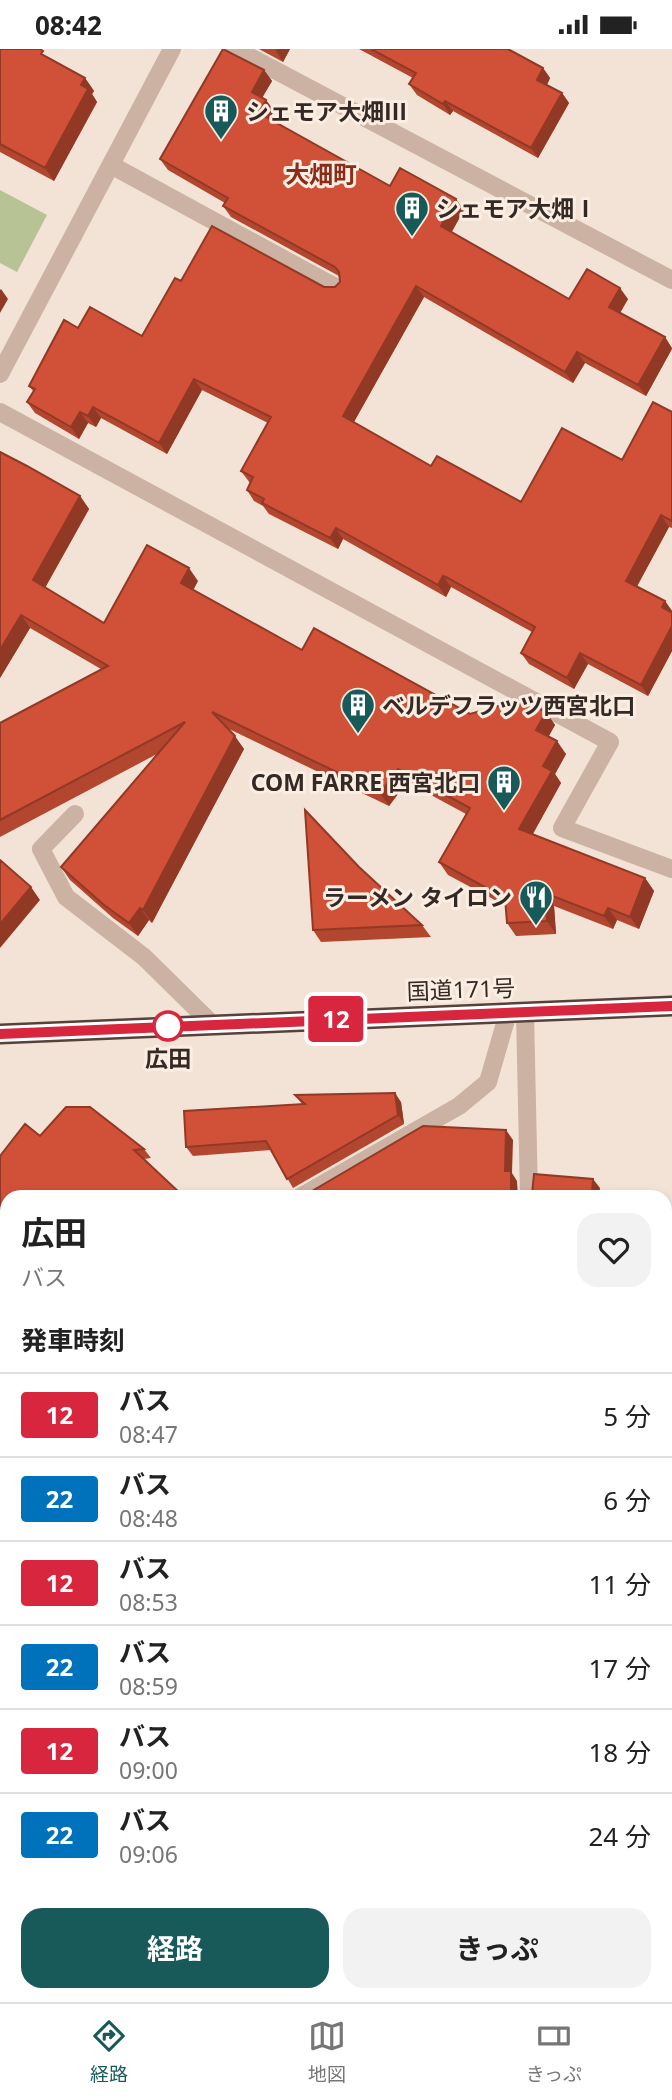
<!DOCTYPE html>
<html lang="ja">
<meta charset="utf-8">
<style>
body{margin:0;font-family:"Noto Sans","Noto Sans JP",sans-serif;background:#f2f2f2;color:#222;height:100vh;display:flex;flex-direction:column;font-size:26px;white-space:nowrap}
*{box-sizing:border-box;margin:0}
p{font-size:23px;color:#767676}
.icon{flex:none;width:38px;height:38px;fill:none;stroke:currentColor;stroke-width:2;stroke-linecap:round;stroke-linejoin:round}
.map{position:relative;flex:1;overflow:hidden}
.panel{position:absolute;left:0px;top:1141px;width:672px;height:812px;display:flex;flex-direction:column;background:#fff;border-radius:21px 21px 0 0;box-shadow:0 4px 10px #0003}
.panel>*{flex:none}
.badge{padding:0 14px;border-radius:5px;font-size:24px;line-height:46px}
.map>.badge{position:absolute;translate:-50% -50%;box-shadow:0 0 0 4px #fff}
h2{padding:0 21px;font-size:26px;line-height:63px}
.round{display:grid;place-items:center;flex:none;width:74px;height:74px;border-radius:21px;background:#f2f2f2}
.summary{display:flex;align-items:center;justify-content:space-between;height:119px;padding:0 21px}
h1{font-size:33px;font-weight:700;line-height:52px}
.action{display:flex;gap:14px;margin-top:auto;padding:14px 21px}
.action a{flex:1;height:80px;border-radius:21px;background:#175a59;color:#fff;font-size:28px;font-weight:700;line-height:80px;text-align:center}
.action a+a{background:#f2f2f2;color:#222}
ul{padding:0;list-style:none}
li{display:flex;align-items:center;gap:21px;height:84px;padding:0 21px;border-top:2px solid #e0e0e0}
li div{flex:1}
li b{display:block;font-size:26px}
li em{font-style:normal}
li .badge{min-width:77px;font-weight:700;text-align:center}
.status{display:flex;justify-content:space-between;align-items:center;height:49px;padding:0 35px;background:#fff;direction:ltr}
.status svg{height:19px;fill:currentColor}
.tab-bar{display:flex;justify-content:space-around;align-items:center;height:98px;border-top:2px solid #e0e0e0;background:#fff;font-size:19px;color:#767676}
.tab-bar a{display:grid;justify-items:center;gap:4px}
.tab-bar .active{color:#175a59}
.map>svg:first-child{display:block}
.green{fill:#b7c395}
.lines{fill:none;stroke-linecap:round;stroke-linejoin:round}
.lane{stroke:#cbb2a2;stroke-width:18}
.street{stroke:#cbb2a2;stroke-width:18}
.highway{stroke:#57423b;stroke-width:21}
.wall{fill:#b3462f}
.shaded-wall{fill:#923926}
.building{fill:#d05137;stroke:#923926;stroke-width:2}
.line-casing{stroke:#fff;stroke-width:16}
.line{stroke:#d7263d;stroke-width:10}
.stop-dot{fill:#fff;stroke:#d7263d;stroke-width:3.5}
.labels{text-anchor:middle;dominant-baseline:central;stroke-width:6;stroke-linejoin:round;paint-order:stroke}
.poi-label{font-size:23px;font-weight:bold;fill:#352925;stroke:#faeee3;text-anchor:start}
.street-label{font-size:23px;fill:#352925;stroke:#faeee3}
.stop-label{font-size:23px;font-weight:bold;fill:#352925;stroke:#faeee3}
.neighbourhood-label{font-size:24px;font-weight:bold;fill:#8b2b18;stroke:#faeee3}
</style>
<div class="status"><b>08:42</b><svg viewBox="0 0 49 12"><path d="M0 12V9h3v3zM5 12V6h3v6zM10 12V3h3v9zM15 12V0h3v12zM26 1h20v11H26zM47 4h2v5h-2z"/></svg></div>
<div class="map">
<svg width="672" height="1953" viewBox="0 0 672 1953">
<rect width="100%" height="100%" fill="#f3e3d6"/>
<path class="green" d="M0 141 47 166 17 223 0 214Z"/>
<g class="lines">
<path class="lane" d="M111 116 337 239
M75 765 41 800 66 848 144 908 212 975
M525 963 529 1148"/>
<path class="street" d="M235 0 672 231
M0 325 172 0
M0 363 610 693 562 779 672 820
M300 1148 459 1057 488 1033 508 964
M0 1467 7 1458
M665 1565H672
M0 1580 7 1585
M665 1748 671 1755
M455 1946 464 1953"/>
<path class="highway" d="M0 985 672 957"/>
</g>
<path class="wall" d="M0 0 48 9 85 29 94 42 92 45 97 53 54 132 0 103Z
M259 0H290L283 13Z
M359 0H508L543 19 550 29 547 36 562 44 569 54 538 109 453 62 450 66 417 46 409 35 413 29Z
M264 21 272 32 262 49 266 51 274 62 269 70 390 137 464 161 451 183 569 250H628L620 264 665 288 672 299 646 347 585 314 573 334 424 248 354 373 431 417 521 453 622 411 672 363V479L669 478 637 537 665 552 672 562V602L648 647 588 615 574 640 529 615 521 604 532 583 451 538 446 548 343 490 338 500 269 465 263 457 254 452 247 441 250 434 241 422 268 374 202 341 167 405 101 369 96 378 88 374 79 390 35 364 27 353 34 343 29 337 78 279 142 287 181 232 324 238H335L340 233 339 227 231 168 223 157 225 154 168 121 160 110Z
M0 403 80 447 89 460 45 539 104 574 198 532 193 541 302 601 470 665 546 663 555 676 548 688 566 705 555 725 561 734 533 785 645 829 654 842 639 880 617 871 613 880 554 857 556 885 516 887 507 874 506 857 448 826 439 813 466 765 407 733 389 757 227 679 244 700 152 874 149 871 138 887 113 869 70 831 61 818 157 705 0 788V674L101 620 30 579 0 629Z
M359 818 422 876 431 888 321 893 313 881Z
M295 1046 401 1053 404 1075 293 1139 271 1101 193 1107 186 1098 302 1055Z
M40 1087 144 1100 151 1109 144 1110 183 1148H7V1417L0 1412V1107Z
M665 1379 672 1380V1554H665Z
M7 1508V1571L0 1569V1518Z
M665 1804 672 1809V1950L667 1953H463L467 1950 468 1946H665Z"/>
<path class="shaded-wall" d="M277 0H290L283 13 276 2Z
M543 19 550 29 544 41 537 31Z
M264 21 272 32 259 54 252 43Z
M85 29 94 42 92 45 97 53 54 132 45 119 81 36Z
M562 44 569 54 538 109 531 99Z
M266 51 274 62 266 75 259 64Z
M445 52 453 62 450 66 443 55Z
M456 150 464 161 449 188 441 177Z
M416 237 424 248 351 378 343 367Z
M620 239 628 250 617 269 609 258Z
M1 240 8 250 0 264V241Z
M665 288 672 300 646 347 638 336Z
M577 303 585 314 573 334 565 323Z
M194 330 202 341 167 405 159 394Z
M93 358 101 369 96 378 88 367Z
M80 363 88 374 79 390 71 378Z
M80 447 89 460 42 544 33 531Z
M661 466 669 478 634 543 626 532Z
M336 479 343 490 338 500 330 489Z
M189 519 198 532 190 547 181 534Z
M443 527 451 538 446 548 438 536Z
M665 552 672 562V564L662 558Z
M21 566 30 579 0 629V601Z
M672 577V602L648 647 641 636Z
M580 604 588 615 574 640 567 629Z
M546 663 555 676 545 694 536 681Z
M235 687 244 700 152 874 143 861Z
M557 692 566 705 555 725 561 734 528 793 519 780 543 717Z
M398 720 407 733 389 757 380 744Z
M645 829 654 842 639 880 630 868Z
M31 838 40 851 0 899V875Z
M545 844 554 857 556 885 547 872Z
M140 859 149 871 138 887 129 874Z
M608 859 617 871 613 880 604 867Z
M395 1044 401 1053 404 1075 398 1066Z
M506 1081 513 1091 512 1124 517 1132 518 1148H515L513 1145 505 1122Z
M593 1130 600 1139 599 1148 592 1142Z"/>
<path class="building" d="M0 0H40L43 2 41 5 85 29 81 36 88 40 45 119 0 95Z
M223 0 264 21 252 43 266 51 259 64 390 137 400 119 456 150 441 177 569 250 587 220 620 239 609 258 665 288 638 336 577 303 565 323 416 237 343 367 431 417 437 407 521 453 562 379 622 411 653 353 672 363V472L661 466 626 532 665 552 662 558 672 564V577L641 636 580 604 567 629 521 604 535 578 446 528 443 527 438 536 336 479 330 489 262 454 264 450 247 441 253 428 241 422 271 368 194 330 159 394 93 358 88 367 80 363 71 378 27 353 35 340 29 337 64 271 78 279 90 258 142 287 175 229 181 232 212 177 324 238H335L340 233 339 223 335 218 223 157 228 149 160 110Z
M371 0H508L543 19 537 31 562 44 531 99 445 52 443 55 409 35 416 24Z
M0 403 27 417 80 447 33 531 104 574 147 496 189 519 181 534 302 601 314 579 470 665 522 650 546 663 536 681 557 692 543 717 552 722 519 780 645 829 630 868 608 859 604 867 545 844 547 872 507 874 505 849 439 813 470 759 398 720 380 744 212 663 235 687 143 861 140 859 129 874 104 856 61 818 185 673 0 771V674L108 617 21 566 0 601Z
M305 761 359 818 422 876 313 881Z
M0 811 31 838 0 875Z
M395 1044 398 1066 287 1130 266 1092 186 1098 184 1062 305 1055 295 1046Z
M66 1058H90L144 1100 134 1101 181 1145 178 1148H7V1413L0 1408V1107L25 1075 40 1087Z
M423 1077 506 1081 505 1122H511V1140L513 1145 517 1148H302Z
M534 1125 593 1130 592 1142 642 1148H529L532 1145Z
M665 1379 672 1380V1547L665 1544Z
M7 1508V1565L0 1562V1518Z
M672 1564V1720L665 1713V1567Z
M0 1685 7 1690V1946H320L331 1953H0Z
M665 1804 672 1809V1936L665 1941Z
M423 1946H443L451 1953H418Z
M468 1946H656L645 1953H463L467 1950Z"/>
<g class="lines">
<g class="line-casing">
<path id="line" d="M0 985 672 957"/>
</g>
<use href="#line" class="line"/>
</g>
<defs>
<g id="building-pin" transform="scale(1.75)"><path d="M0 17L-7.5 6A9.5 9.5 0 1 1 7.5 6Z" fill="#175a59" stroke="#faeee3"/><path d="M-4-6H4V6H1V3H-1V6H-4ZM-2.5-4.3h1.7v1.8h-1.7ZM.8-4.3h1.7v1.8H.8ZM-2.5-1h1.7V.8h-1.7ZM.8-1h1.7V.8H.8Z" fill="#fff"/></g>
<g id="restaurant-pin" transform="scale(1.75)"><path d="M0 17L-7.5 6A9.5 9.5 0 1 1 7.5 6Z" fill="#175a59" stroke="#faeee3"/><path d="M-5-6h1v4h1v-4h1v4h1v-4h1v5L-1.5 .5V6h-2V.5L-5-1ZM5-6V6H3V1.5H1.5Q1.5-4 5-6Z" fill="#fff"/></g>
</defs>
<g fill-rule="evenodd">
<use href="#building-pin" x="221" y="62"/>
<use href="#building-pin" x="412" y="159"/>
<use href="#building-pin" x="358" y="656"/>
<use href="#building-pin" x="504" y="733"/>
<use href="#restaurant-pin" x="536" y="848"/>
</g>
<circle class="stop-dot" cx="168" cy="977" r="14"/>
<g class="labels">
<g class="poi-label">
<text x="246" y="62">シェモア大畑Ⅲ</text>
<text x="436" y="159">シェモア大畑Ⅰ</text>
<text x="382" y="656">ベルデフラッツ西宮北口</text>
<text x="480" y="733" text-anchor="end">COM FARRE 西宮北口</text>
<text x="512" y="848" text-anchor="end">ラーメン タイロン</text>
</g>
<g class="street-label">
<text transform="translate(461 940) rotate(-2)">国道171号</text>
</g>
<g class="stop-label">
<text x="168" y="1009">広田</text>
</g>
<g class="neighbourhood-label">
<text x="321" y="124">大畑町</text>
</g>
</g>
</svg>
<b class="badge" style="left:336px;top:970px;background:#d7263d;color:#fff">12</b>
<section class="panel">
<div class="summary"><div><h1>広田</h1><p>バス</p></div><a class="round"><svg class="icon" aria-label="heart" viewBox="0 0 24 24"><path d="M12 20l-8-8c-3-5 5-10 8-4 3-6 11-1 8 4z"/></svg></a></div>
<h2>発車時刻</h2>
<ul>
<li><span class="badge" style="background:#d7263d;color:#fff">12</span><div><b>バス</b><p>08:47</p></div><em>5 分</em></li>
<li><span class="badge" style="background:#0072bc;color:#fff">22</span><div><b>バス</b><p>08:48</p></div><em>6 分</em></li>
<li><span class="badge" style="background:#d7263d;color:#fff">12</span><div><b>バス</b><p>08:53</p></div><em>11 分</em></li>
<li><span class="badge" style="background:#0072bc;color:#fff">22</span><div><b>バス</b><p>08:59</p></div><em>17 分</em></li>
<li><span class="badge" style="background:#d7263d;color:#fff">12</span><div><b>バス</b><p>09:00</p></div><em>18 分</em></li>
<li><span class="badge" style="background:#0072bc;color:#fff">22</span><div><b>バス</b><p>09:06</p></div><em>24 分</em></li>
</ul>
<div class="action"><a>経路</a><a>きっぷ</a></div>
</section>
</div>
<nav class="tab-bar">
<a class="active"><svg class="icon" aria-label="directions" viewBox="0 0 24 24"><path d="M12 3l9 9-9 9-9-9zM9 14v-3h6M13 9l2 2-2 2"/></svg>経路</a>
<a><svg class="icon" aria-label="map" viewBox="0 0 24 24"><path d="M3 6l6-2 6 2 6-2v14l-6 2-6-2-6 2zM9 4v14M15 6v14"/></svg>地図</a>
<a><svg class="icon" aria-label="tickets" viewBox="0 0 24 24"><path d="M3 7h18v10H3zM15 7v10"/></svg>きっぷ</a>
</nav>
